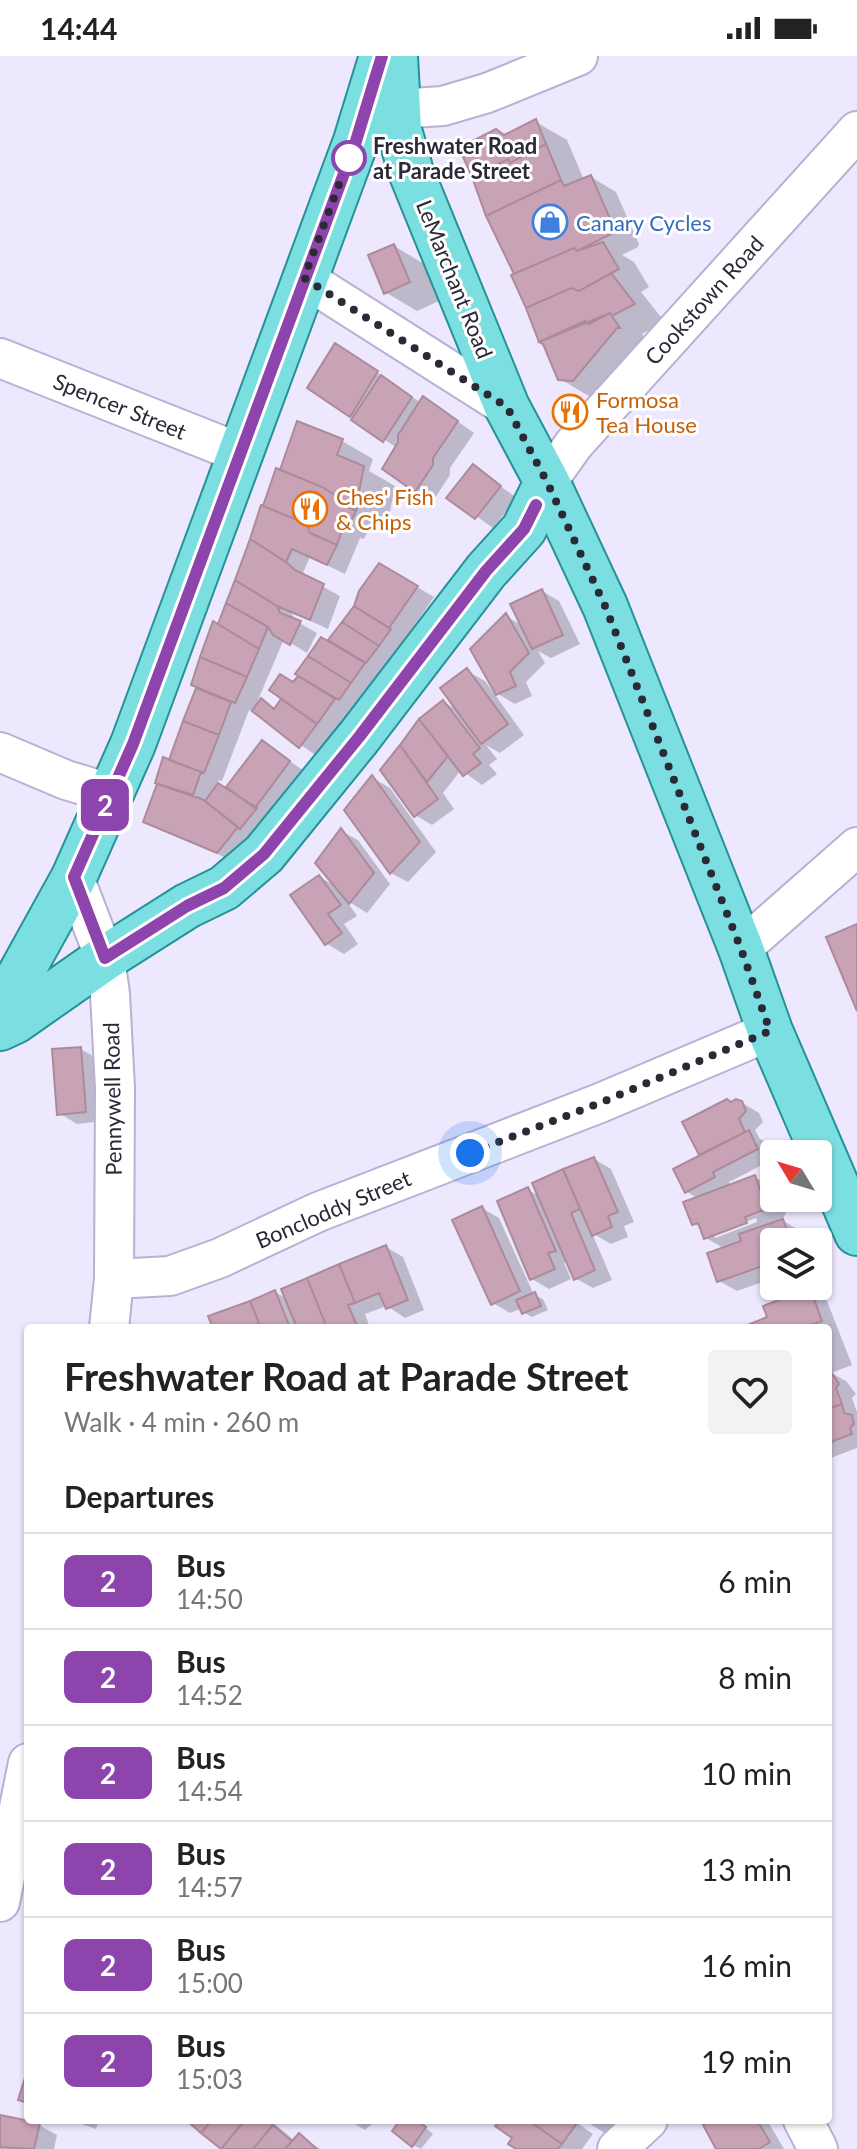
<!DOCTYPE html>
<meta charset="utf-8">
<style>
body{margin:0;font-family:Lato,sans-serif;background:#f2f2f2;color:#222;height:100vh;display:flex;flex-direction:column;font-size:30px;white-space:nowrap}
*{box-sizing:border-box;margin:0}
p{font-size:26px;color:#767676}
.icon{flex:none;width:44px;height:44px;fill:none;stroke:currentColor;stroke-width:2;stroke-linecap:round;stroke-linejoin:round}
.map{position:relative;flex:1;overflow:hidden}
.details{position:absolute;left:24px;top:1268px;width:808px;height:800px;display:flex;flex-direction:column;background:#fff;border-radius:8px;box-shadow:0 2px 6px #0004}
.details>*{flex:none}
.badge{padding:0 16px;border-radius:12px;font-size:28px;line-height:52px}
.needle{width:52px;rotate:308deg}
.tools{position:absolute;left:760px;top:1084px;display:grid;gap:16px}
.tools a{display:grid;place-items:center;width:72px;height:72px;border-radius:8px;background:#fff;box-shadow:0 2px 6px #0004;font-size:40px}
.you{position:absolute;width:40px;height:40px;margin:-20px;border:6px solid #fff;border-radius:50%;background:#1a73e8;box-shadow:0 0 0 12px #1a73e833}
.map>.badge{position:absolute;translate:-50% -50%;box-shadow:0 0 0 4px #fff}
h2{padding:0 40px;font-size:30px;line-height:72px}
.round{display:grid;place-items:center;flex:none;width:84px;height:84px;border-radius:8px;background:#f2f2f2}
.headline{display:flex;align-items:center;justify-content:space-between;height:136px;padding:0 40px}
h1{font-size:38px;font-weight:700;line-height:60px}
ul{padding:0;list-style:none}
li{display:flex;align-items:center;gap:24px;height:96px;padding:0 40px;border-top:2px solid #e0e0e0}
li div{flex:1}
li b{display:block;font-size:30px}
li em{font-style:normal}
li .badge{min-width:88px;font-weight:700;text-align:center}
.status{display:flex;justify-content:space-between;align-items:center;height:56px;padding:0 40px;background:#fff;direction:ltr}
.status svg{height:22px;fill:currentColor}
.map>svg:first-child{display:block}
.shadow{fill:#0003;fill-rule:evenodd}
.building{fill:#c8a3b5;stroke:#ad8a9a;stroke-width:2}
.lines{fill:none;stroke-linecap:round;stroke-linejoin:round}
.minor-casing{stroke:#b8b1d3;stroke-width:42}
.major-casing{stroke:#269199;stroke-width:48}
.minor{stroke:#fff;stroke-width:38}
.major{stroke:#7bdfe2;stroke-width:44}
.line-casing{stroke:#fff;stroke-width:18}
.line{stroke:#8e44ad;stroke-width:12}
.walk{stroke:#2c2937;stroke-width:8;stroke-dasharray:0 14.4}
.stop-dot{fill:#fff;stroke:#8e44ad;stroke-width:4}
.labels{text-anchor:middle;dominant-baseline:central;stroke-width:6;stroke-linejoin:round;paint-order:stroke}
.stop-label{font-size:22px;font-weight:bold;fill:#2c2937;stroke:#fff;text-anchor:start}
.shop-label{font-size:22px;fill:#366cbe;stroke:#fff;text-anchor:start}
.street-label{font-size:22px;fill:#2c2937;stroke:#fff}
.food-label{font-size:22px;fill:#c56008;stroke:#fff;text-anchor:start}
</style>
<div class="status"><b>14:44</b><svg viewBox="0 0 49 12"><path d="M0 12V9h3v3zM5 12V6h3v6zM10 12V3h3v9zM15 12V0h3v12zM26 1h20v11H26zM47 4h2v5h-2z"/></svg></div>
<div class="map">
<svg width="857" height="2093" viewBox="0 0 857 2093">
<rect width="100%" height="100%" fill="#ede8fe"/>
<path class="shadow" d="M536 66 567 84 584 124 591 121 616 136 639 188 638 191 622 199 634 206 649 231 641 236 665 266 642 278 649 289 592 342 560 323 545 288 540 284 518 218 505 81Z
M394 190 426 209 441 244 417 255 385 236Z
M353 300 421 347 440 353 474 377 450 412V419L433 445 384 413 397 392 310 332Z
M342 385 373 403 369 415 395 430 389 461 391 462 388 472 373 464 364 483 360 482 345 518 310 501 303 517 309 523 340 540 328 573 291 556 296 565 317 577 307 597 284 583 255 651 262 645 276 653 355 551 380 509 434 541 405 583 407 585 357 653 353 651 317 700 249 654 222 725 219 724 217 729 226 734 262 686 307 717 235 806 145 765 165 704 170 707 278 415 281 417Z
M473 411 517 442 493 472 449 441Z
M542 535 559 545 580 588 551 602 538 595 545 607 526 626 532 640 515 648 498 638 506 560 523 570Z
M467 615 485 625 524 679 500 697 486 689 497 703 489 709 497 718 482 729 461 714 443 737 454 753 432 769 415 759 383 714 420 664 444 646 459 655Z
M373 722 390 732 436 796 408 826 391 817Z
M341 775 358 784 390 828 367 857 346 844 357 860 344 868 358 888 344 898 327 888 320 821 337 831Z
M81 993 98 1003 103 1065 77 1068 59 1057Z
M741 1046 759 1057 763 1066 755 1074 760 1083 766 1086 774 1103 729 1126 731 1130 755 1121 772 1131 774 1142 784 1151 786 1157 782 1164 800 1175 804 1186H774V1222L737 1235 719 1225 725 1193 706 1182 702 1172 693 1167 699 1143 687 1136 702 1100 685 1067ZM764 1137H769L774 1155 771 1157ZM756 1162 757 1166 715 1182V1177Z
M594 1103 611 1113 634 1166 624 1170 628 1181 611 1188 592 1177 612 1224 593 1232 575 1222 568 1206 564 1207 571 1223 549 1233 532 1223 528 1134 540 1140 535 1128Z
M482 1152 499 1162 534 1239 543 1243 548 1254 532 1261 523 1256 522 1252 510 1257 493 1247Z
M386 1191 403 1201 424 1254 405 1262 387 1250 365 1258 370 1272H215L275 1236 287 1243Z
M810 1235 827 1245 852 1309 831 1317 846 1325 856 1338 852 1342 857 1356V1392L828 1403V1272H748L770 1263Z
M70 2064H99L96 2073Z
M188 2064H270L295 2085 299 2080 320 2093H223Z
M348 2064H377L365 2074Z
M402 2064H416L433 2078 421 2093 413 2089Z
M499 2064H573L593 2078 582 2093H519L515 2082Z
M584 2064H616L606 2078Z
M716 2064H767L784 2093H719Z
M0 2069H39L57 2079 54 2093H0Z"/>
<path class="building" d="M536 63 546 88 510 107 508 103 472 121 459 92 496 73 504 79Z
M546 88 561 124 486 160 472 121 508 103 510 107Z
M591 119 614 172 613 177 577 195 574 192 514 218 486 160 561 124 564 130Z
M603 186 619 213 579 235 571 232 526 252 511 219 574 192 577 195Z
M394 188 410 226 384 238 368 199Z
M611 217 635 248 612 260 610 257 589 268 585 265 539 286 526 252 571 232 579 235Z
M610 257 620 272H617L573 325 558 324 543 288 539 286Z
M335 287 378 315 350 361 307 332Z
M381 319 412 341 383 386 351 364Z
M423 340 458 365 433 402V409L415 436 382 413 398 386V379Z
M297 365 343 383 337 399 364 410 358 441 361 442 356 455 344 449 343 444 322 431 280 414Z
M473 408 501 430 475 463 446 442Z
M276 412 322 431 343 444 344 449 356 455 346 475 342 474 337 489 310 477 307 468 263 450Z
M261 449 307 468 310 477 337 489 327 509 292 493 286 506 250 483Z
M250 483 286 506 295 514 324 528 310 564 277 550 235 524Z
M379 507 418 530 389 572 354 550 359 535Z
M235 524 277 550 280 557 301 565 290 589 273 579 268 571 226 547Z
M542 533 563 579 532 593 510 548Z
M226 547 268 571 259 593 218 568Z
M354 550 391 573 379 590 342 566Z
M506 557 529 597 510 616 516 630 496 639 470 593Z
M213 565 259 593 247 621 200 601Z
M342 566 379 590 366 607 328 584Z
M321 581 365 607 351 627 308 600Z
M308 600 351 627 339 644 295 618Z
M200 601 247 621 235 647 191 629Z
M467 612 508 668 481 688 440 632Z
M280 618 293 626 298 620 335 643 317 668 269 634Z
M196 632 231 646 219 679 183 665Z
M261 642 274 653 281 643 317 668 299 692 252 655Z
M443 644 480 692 473 698 481 707 463 720 419 663Z
M419 663 448 700 427 726 400 689Z
M183 665 219 679 204 717 169 704Z
M262 684 290 705 255 752 226 731Z
M400 689 438 743 414 761 380 714Z
M163 701 201 716 193 739 155 727Z
M372 719 420 786 390 818 344 754Z
M218 727 257 752 240 773 205 745Z
M157 728 202 743 238 771 217 797 143 766Z
M341 772 374 817 349 848 315 807Z
M319 819 341 849 328 858 342 877 325 889 290 839Z
M857 868V955L826 881Z
M81 991 86 1056 57 1059 52 993Z
M727 1043 731 1046 736 1043 742 1045 746 1055 739 1063 745 1076 699 1099 682 1066Z
M749 1074 758 1093 713 1116 715 1121 685 1137 673 1113Z
M594 1101 618 1156 608 1160 612 1171 592 1180 563 1113Z
M563 1113 580 1153 571 1157 595 1214 574 1224 532 1127Z
M755 1119 761 1136 767 1138 769 1146 766 1153 745 1161 747 1167 704 1183 698 1167 692 1169 683 1146Z
M528 1131 556 1195 548 1197 555 1213 530 1224 497 1145Z
M482 1150 520 1235 491 1249 452 1164Z
M783 1163 791 1186H774V1206L717 1226 707 1197 741 1185 739 1178Z
M386 1189 408 1244 386 1253 379 1237 355 1247 339 1208Z
M339 1208 355 1247 348 1249 358 1272H327L307 1222Z
M307 1222 327 1272H297L281 1233Z
M810 1232 822 1265 804 1272H746L745 1270 767 1261 763 1250Z
M275 1234 290 1272H261L250 1245Z
M535 1236 541 1250 522 1258 516 1244Z
M250 1245 259 1267 252 1272H213L208 1260Z
M829 1313 839 1328 836 1332 842 1348 828 1353Z
M842 1348 844 1357 852 1359 854 1368 850 1372 852 1378 828 1387V1353Z
M28 2012V2047L18 2044Z
M0 2059 40 2067 34 2093 0 2091Z
M186 2064H212L201 2077Z
M212 2064H245L221 2093 201 2077Z
M245 2064H267L273 2069 253 2093H221Z
M400 2064H417L426 2071 412 2091 392 2075Z
M496 2064H528L562 2088 558 2093H516L508 2088 512 2082 495 2070 499 2066Z
M528 2064H573L577 2067 562 2088Z
M712 2064H757L770 2086 759 2093H716L703 2069Z
M273 2069 292 2085 285 2093H253Z
M299 2077 317 2093H285Z"/>
<g class="lines">
<g class="minor-casing">
<path id="minor" d="M397 53 443 50 487 37 578 0
M304 222 507 351
M0 302 240 397
M547 426 574 388 857 75
M0 696 66 724 109 737
M74 821 105 902 110 938 115 1032 114 1223 109 1272
M741 893 857 791
M114 1223 170 1220 220 1202 318 1156 600 1047 770 975
M0 1846 28 1707
M803 2064 818 2093
M617 2093 648 2064"/>
</g>
<g class="major-casing">
<path id="major" d="M395 0 399 74 411 116 507 351 547 426 605 550 741 893 770 975 857 1177
M0 955 74 821 133 688 356 85 382 0
M0 972 15 965 105 902 187 850 224 832 264 798 359 681 486 515 524 473 547 426"/>
</g>
<use href="#minor" class="minor"/>
<use href="#major" class="major"/>
</g>
<g class="lines">
<g class="line-casing">
<path id="line" d="M382 0 356 85 133 688 74 821 105 902 187 850 224 832 264 798 359 681 486 515 524 473 536 449"/>
</g>
<use href="#line" class="line"/>
<path class="walk" d="M349 102 304 222 507 351 547 426 605 550 741 893 770 975 600 1047 470 1097"/>
</g>
<defs>
<g id="shop-ring" transform="scale(1.8)"><circle r="9.5" fill="#fff" stroke="#3f7fe0" stroke-width="1.5"/><path d="M-5-2.5h2.3a2.7 3.5 0 0 1 5.4 0H5L5.5 6h-11ZM-1.5-2.5h3a1.5 2.3 0 0 0-3 0Z" fill="#3f7fe0"/></g>
<g id="restaurant-ring" transform="scale(1.8)"><circle r="9.5" fill="#fff" stroke="#e8710a" stroke-width="1.5"/><path d="M-5-6h1v4h1v-4h1v4h1v-4h1v5L-1.5 .5V6h-2V.5L-5-1ZM5-6V6H3V1.5H1.5Q1.5-4 5-6Z" fill="#e8710a"/></g>
</defs>
<g fill-rule="evenodd">
<use href="#shop-ring" x="550" y="166"/>
<use href="#restaurant-ring" x="570" y="356"/>
<use href="#restaurant-ring" x="310" y="453"/>
</g>
<circle class="stop-dot" cx="349" cy="102" r="16"/>
<g class="labels">
<g class="stop-label">
<text x="373" y="89">Freshwater Road<tspan x="373" dy="25">at Parade Street</tspan></text>
</g>
<g class="shop-label">
<text x="576" y="166">Canary Cycles</text>
</g>
<g class="street-label">
<text transform="translate(455 223) rotate(68)">LeMarchant Road</text>
<text transform="translate(704 244) rotate(-48)">Cookstown Road</text>
<text transform="translate(120 350) rotate(22)">Spencer Street</text>
<text transform="translate(112 1043) rotate(-91)">Pennywell Road</text>
<text transform="translate(333 1153) rotate(-23)">Boncloddy Street</text>
</g>
<g class="food-label">
<text x="596" y="343">Formosa<tspan x="596" dy="25">Tea House</tspan></text>
<text x="336" y="440">Ches' Fish<tspan x="336" dy="25">&amp; Chips</tspan></text>
</g>
</g>
</svg>
<div class="tools">
<a><svg class="needle" viewBox="-14 -14 28 28"><path d="M0-13l5 13h-10z" fill="#e53935"/><path d="M0 13l5-13h-10z" fill="#767676"/></svg></a>
<a><svg class="icon" aria-label="layers" viewBox="0 0 24 24"><path d="M12 4l9 5-9 5-9-5zM3 14l9 5 9-5"/></svg></a>
</div>
<div class="you" style="left:470px;top:1097px"></div>
<b class="badge" style="left:105px;top:749px;background:#8e44ad;color:#fff">2</b>
<section class="details">
<div class="headline"><div><h1>Freshwater Road at Parade Street</h1><p>Walk · 4 min · 260 m</p></div><a class="round"><svg class="icon" aria-label="heart" viewBox="0 0 24 24"><path d="M12 20l-8-8c-3-5 5-10 8-4 3-6 11-1 8 4z"/></svg></a></div>
<h2>Departures</h2>
<ul>
<li><span class="badge" style="background:#8e44ad;color:#fff">2</span><div><b>Bus</b><p>14:50</p></div><em>6 min</em></li>
<li><span class="badge" style="background:#8e44ad;color:#fff">2</span><div><b>Bus</b><p>14:52</p></div><em>8 min</em></li>
<li><span class="badge" style="background:#8e44ad;color:#fff">2</span><div><b>Bus</b><p>14:54</p></div><em>10 min</em></li>
<li><span class="badge" style="background:#8e44ad;color:#fff">2</span><div><b>Bus</b><p>14:57</p></div><em>13 min</em></li>
<li><span class="badge" style="background:#8e44ad;color:#fff">2</span><div><b>Bus</b><p>15:00</p></div><em>16 min</em></li>
<li><span class="badge" style="background:#8e44ad;color:#fff">2</span><div><b>Bus</b><p>15:03</p></div><em>19 min</em></li>
</ul>
</section>
</div>
